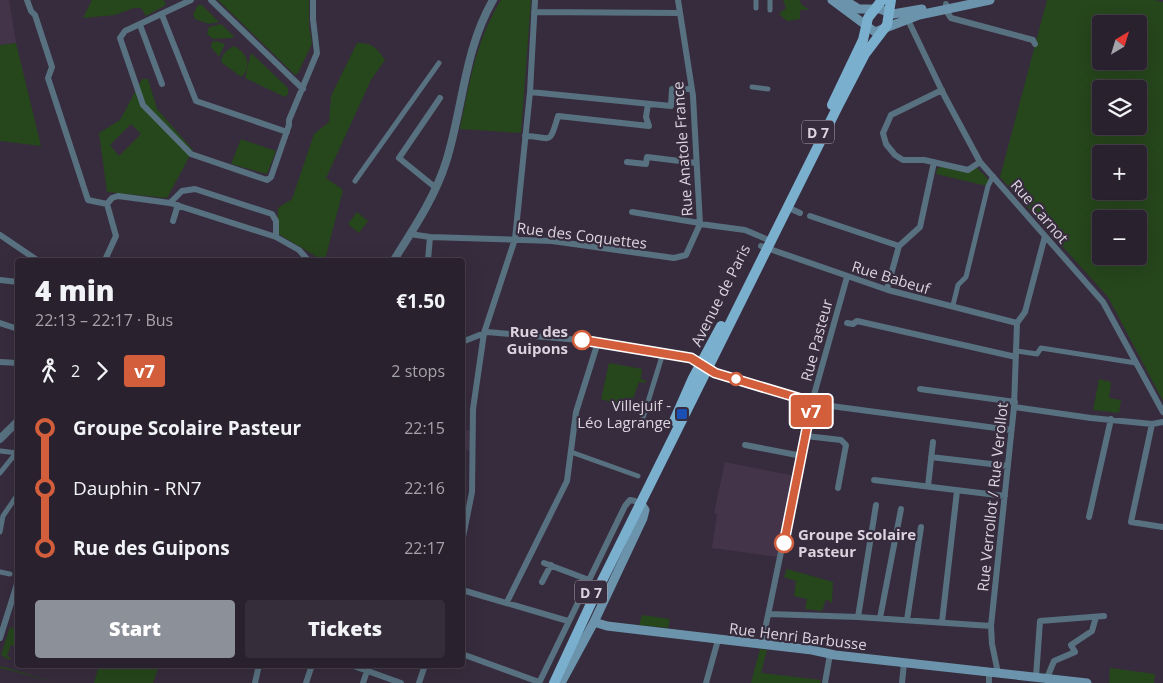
<!DOCTYPE html>
<meta charset="utf-8">
<style>
body{margin:0;font-family:"Open Sans",sans-serif;background:#352e3a;color:#f1f3f6;height:100vh;display:flex;flex-direction:column;font-size:19px;white-space:nowrap}
*{box-sizing:border-box;margin:0}
p{font-size:16px;color:#a5a3aa}
.icon{flex:none;width:28px;height:28px;fill:none;stroke:currentColor;stroke-width:2;stroke-linecap:round;stroke-linejoin:round}
.map{position:relative;flex:1;overflow:hidden}
.sheet{position:absolute;left:15px;top:258px;width:450px;height:410px;display:flex;flex-direction:column;background:#29212e;border-radius:5px;box-shadow:0 5px 20px #0002,0 0 0 1px #453e4a}
.sheet>*{flex:none}
.badge{padding:0 10px;border-radius:4px;font-size:18px;line-height:32px}
.needle{width:32px;rotate:38deg}
.fabs{position:absolute;left:1092px;top:15px;display:grid;gap:10px}
.fabs a{display:grid;place-items:center;width:55px;height:55px;border-radius:5px;background:#29212e;box-shadow:0 5px 20px #0002,0 0 0 1px #453e4a;font-size:25px}
.map>.badge{position:absolute;translate:-50% -50%;box-shadow:0 0 0 2px #fff}
.legs{display:flex;align-items:center;gap:8px;height:55px;padding:0 20px;font-size:16px}
.legs p{margin-inline-start:auto}
.head{display:flex;align-items:center;justify-content:space-between;height:85px;padding:0 20px}
h1{font-size:28px;font-weight:800;line-height:38px}
.primary-button{display:flex;gap:10px;margin-top:auto;padding:10px 20px}
.primary-button a{flex:1;height:58px;border-radius:5px;background:#8c9099;color:#fff;font-size:20px;font-weight:800;line-height:58px;text-align:center}
.primary-button a+a{background:#352e3a;color:#f1f3f6}
ul{padding:0 20px;list-style:none}
li{display:flex;align-items:center;gap:18px;height:60px;font-size:19px}
li i{display:grid;place-items:center;width:8px;height:100%;margin:0 6px;background:currentColor}
li i::after{content:'';width:12px;height:12px;margin:-6px;border:4px solid;border-radius:50%;background:#29212e}
li p{margin-inline-start:auto}
li:first-child i{background:linear-gradient(#0000 50%,currentColor 0)}
li:last-child i{background:linear-gradient(currentColor 50%,#0000 0)}
.map>svg:first-child{display:block}
.built{fill:#43344a}
.green{fill:#26461c;fill-rule:evenodd}
.lines{fill:none;stroke-linecap:round;stroke-linejoin:round}
.pedestrian{stroke:#587180;stroke-width:5}
.minor{stroke:#587180;stroke-width:6}
.tertiary{stroke:#587180;stroke-width:8}
.secondary{stroke:#6b94ac;stroke-width:9}
.primary{stroke:#7aafce;stroke-width:10}
.line-1-casing{stroke:#fff;stroke-width:11}
.line-1{stroke:#d35e3c;stroke-width:8}
.stop-1-dot{fill:#fff;stroke:#d35e3c;stroke-width:2.5}
.transit-dot{fill:#1a4fb4;stroke:#372c3d;stroke-width:2}
.labels{text-anchor:middle;dominant-baseline:central;stroke-width:4.5;stroke-linejoin:round;paint-order:stroke}
.shield{fill:#372c3d;stroke:#aaa2ae;stroke-width:1}
.shield-label{font-size:14px;font-weight:bold;fill:#dbd4df}
.street-label{font-size:15px;fill:#dbd4df;stroke:#372c3d}
.stop-label{font-size:15px;font-weight:bold;fill:#dbd4df;stroke:#372c3d;text-anchor:end}
.poi-label{font-size:15px;fill:#dbd4df;stroke:#372c3d;text-anchor:end}
</style>
<div class="map">
<svg width="1163" height="683" viewBox="0 0 1163 683">
<rect width="100%" height="100%" fill="#372c3d"/>
<path class="built" d="M0 0H9L16 43 0 45Z
M462 429 471 431 470 451 463 450Z
M725 462 794 476 778 557 712 548 717 514 714 513Z"/>
<path class="green" d="M92 0H164L166 5 146 16 141 8H134L115 15 83 18Z
M218 0H309V26L312 44 298 73 295 75Z
M501 0H531L521 133 460 129C469 84 476 40 501 0Z
M783 0H800L801 4 809 10H800V19L787 21 779 14 786 8Z
M1047 0H1155L1163 2V401L1108 297 1000 177ZM1101 24H1139V61H1101ZM1101 89H1139V126H1101ZM1101 154H1139V191H1101ZM1101 219H1139V256H1101Z
M198 5H202L219 22 209 24 195 19 193 14Z
M221 24 234 36 232 38 213 39 207 34 209 27Z
M216 41 225 44 219 57 211 47 212 42Z
M16 43 41 146 0 141V45Z
M357 43C372 42 377 48 385 60L371 80 326 178 343 190 325 260H322L277 233 278 208 292 199 314 134 329 122 331 96Z
M234 46C247 53 253 66 241 77L221 62C222 53 227 50 234 46Z
M251 53 288 88V94L285 97 245 78Z
M142 79H148L157 109 193 150 167 198 107 192 99 133 120 120ZM131 124 141 134 119 156 110 145Z
M241 139 276 151 267 174 231 164Z
M941 167 977 168 990 181 987 186 936 174 937 169Z
M357 212 368 221 359 233 348 224Z
M609 363 642 369 641 379 646 381 645 383 639 382 631 404 634 406 633 409 601 399Z
M1099 379 1111 382 1109 398 1121 400 1119 413 1093 410Z
M787 569 833 582 832 603 826 599 822 611 805 609 807 599 794 596 796 581 784 577Z
M642 615 670 619 668 628 639 625Z
M10 627 17 630 15 646 11 645 7 656 11 658 9 660 1 655Z
M760 649 767 650 761 673 821 680 820 683H751Z
M99 665H159L153 683H94Z
M1 666 57 683 2 668 0 670Z
M1110 668 1155 674 1154 683H1109Z"/>
<g class="lines">
<path class="pedestrian" d="M756 0V8
M770 10V0
M752 87 768 89
M355 181 439 63
M953 305 958 285 966 277 988 186 993 176
M1017 351 1037 354 1041 348 1136 363
M643 418 663 353
M1 451 17 453
M571 452 638 476
M0 473 16 453
M0 532 3 516 18 494
M0 572 10 574"/>
<path class="minor" d="M27 0 31 11 35 15 52 67 48 78 88 200 107 204
M191 0 125 31 120 38 143 105 191 154 267 180 271 177 289 125V120L317 53 313 19V0
M211 0 303 89
M946 4 947 12 951 18 1033 40 1035 44
M534 12 680 13
M162 15 196 101 287 132
M908 20 944 95 980 162 1103 302 1163 412
M140 25 162 84
M942 90 891 115 883 133 886 144 895 155 903 160H924L968 170 980 162
M530 92 671 106 672 89H691
M525 136C551 136 549 148 558 116L649 126 646 117 648 104
M627 162 646 164 647 157 696 163
M436 188 399 158 440 98
M170 203 182 191 195 189 272 214 276 221V237
M107 204 112 198 118 196 170 203 276 237 299 250 308 260
M787 207 800 213
M632 212 700 223
M810 216 899 246
M173 221 178 205
M700 224 745 230 771 241
M410 234 430 237 552 241 674 258 686 255 700 224 693 96 678 0
M0 235 37 260
M761 246 888 290 1017 323
M899 246 920 227 934 162
M105 260 116 236 107 204
M428 260 430 237
M0 280 18 282
M887 289 899 246
M0 323 18 329
M847 323 853 324 857 321 1016 357
M1017 323 1025 312 1045 236
M462 342 487 332 591 341 695 359 715 373 816 404 1011 430
M0 362 18 363
M920 389 1015 402
M1014 407 1091 418 1152 424 1163 422
M1152 424 1131 522 1163 527
M806 436 841 440 846 445 838 488
M745 445 802 456
M931 457 1008 466
M874 480 1005 496
M928 486 933 442
M1089 517 1111 419
M462 542 472 492 473 409 484 333 515 239 530 92 535 0
M544 563 589 580
M542 582 551 565
M462 590 568 621
M507 602 567 481 576 412 598 342
M769 614 858 617 991 626
M858 617 876 505
M880 618 901 509
M907 620 921 527
M942 622 957 491
M0 638 18 581
M762 644 812 402 847 277
M462 654 539 682
M351 665 401 683
M998 673 992 644 991 626 1014 407 1017 323
M1036 677 1040 621 1104 616
M1047 678 1054 661 1075 652 1071 645 1092 631 1096 617
M255 683 259 665
M306 683 312 665
M363 683 367 671
M419 683 425 665
M539 683 625 506 630 500 635 501
M706 683 718 640
M825 683 830 654
M902 683 904 663
M989 683V673"/>
<path class="tertiary" d="M394 260C414 228 435 197 446 162 463 108 464 50 493 0
M0 439 18 421"/>
<path class="secondary" d="M832 0 875 32 919 15 990 0
M844 0 859 9H880L893 14 922 9
M594 622 607 626 812 650 835 655 1087 683
M561 683 594 622 643 518 645 510 641 504"/>
<path class="primary" d="M832 105 863 40 868 18 882 0
M674 421 693 378 721 326
M554 683 594 597 838 106 865 54 887 25 891 0"/>
</g>
<g class="lines">
<g class="line-1-casing">
<path id="line-1" d="M582 340 691 358 715 373 812 402 784 543"/>
</g>
<use href="#line-1" class="line-1"/>
</g>
<g class="stop-1-dot">
<circle cx="582" cy="340" r="9"/>
<circle cx="736" cy="379" r="6"/>
<circle cx="784" cy="543" r="9"/>
</g>
<rect class="transit-dot" x="676" y="408" width="12" height="12" rx="2.5"/>
<g class="labels">
<g class="shield">
<rect x="802" y="120.5" width="32" height="23" rx="4"/>
<rect x="575" y="580.5" width="32" height="23" rx="4"/>
</g>
<g class="shield-label">
<text x="818" y="132">D 7</text>
<text x="591" y="592">D 7</text>
</g>
<g class="street-label">
<text transform="translate(682 149) rotate(-94)">Rue Anatole France</text>
<text transform="translate(1040 211) rotate(49)">Rue Carnot</text>
<text transform="translate(582 235) rotate(7)">Rue des Coquettes</text>
<text transform="translate(891 277) rotate(17)">Rue Babeuf</text>
<text transform="translate(720 295) rotate(-63)">Avenue de Paris</text>
<text transform="translate(816 340) rotate(-75)">Rue Pasteur</text>
<text transform="translate(992 497) rotate(-84)">Rue Verrollot / Rue Verollot</text>
<text transform="translate(798 636) rotate(7)">Rue Henri Barbusse</text>
</g>
<g class="stop-label">
<text x="568" y="331">Rue des<tspan x="568" dy="17">Guipons</tspan></text>
<text x="798" y="534" text-anchor="start">Groupe Scolaire<tspan x="798" dy="17">Pasteur</tspan></text>
</g>
<g class="poi-label">
<text x="671" y="405">Villejuif -<tspan x="671" dy="17">Léo Lagrange</tspan></text>
</g>
</g>
</svg>
<div class="fabs">
<a><svg class="needle" viewBox="-14 -14 28 28"><path d="M0-13l5 13h-10z" fill="#e53935"/><path d="M0 13l5-13h-10z" fill="#a5a3aa"/></svg></a>
<a><svg class="icon" aria-label="layers" viewBox="0 0 24 24"><path d="M12 4l9 5-9 5-9-5zM3 14l9 5 9-5"/></svg></a>
<a>+</a>
<a>−</a>
</div>
<b class="badge" style="left:811px;top:411px;background:#d35e3c;color:#fff">v7</b>
<section class="sheet">
<div class="head"><div><h1>4 min</h1><p>22:13 – 22:17 · Bus</p></div><b>€1.50</b></div>
<div class="legs"><svg class="icon" aria-label="walk" viewBox="0 0 24 24"><circle cx="13" cy="4" r="2"/><path d="M13 8l-2 6 4 7M11 14l-3 7M7 12l3-4h3l4 4"/></svg>2<svg class="icon" aria-label="forward" viewBox="0 0 24 24"><path d="M9 5l7 7-7 7"/></svg><b class="badge" style="background:#d35e3c;color:#fff">v7</b><p>2 stops</p></div>
<ul>
<li><i style="color:#d35e3c"></i><b>Groupe Scolaire Pasteur</b><p>22:15</p></li>
<li><i style="color:#d35e3c"></i><span>Dauphin - RN7</span><p>22:16</p></li>
<li><i style="color:#d35e3c"></i><b>Rue des Guipons</b><p>22:17</p></li>
</ul>
<div class="primary-button"><a>Start</a><a>Tickets</a></div>
</section>
</div>
